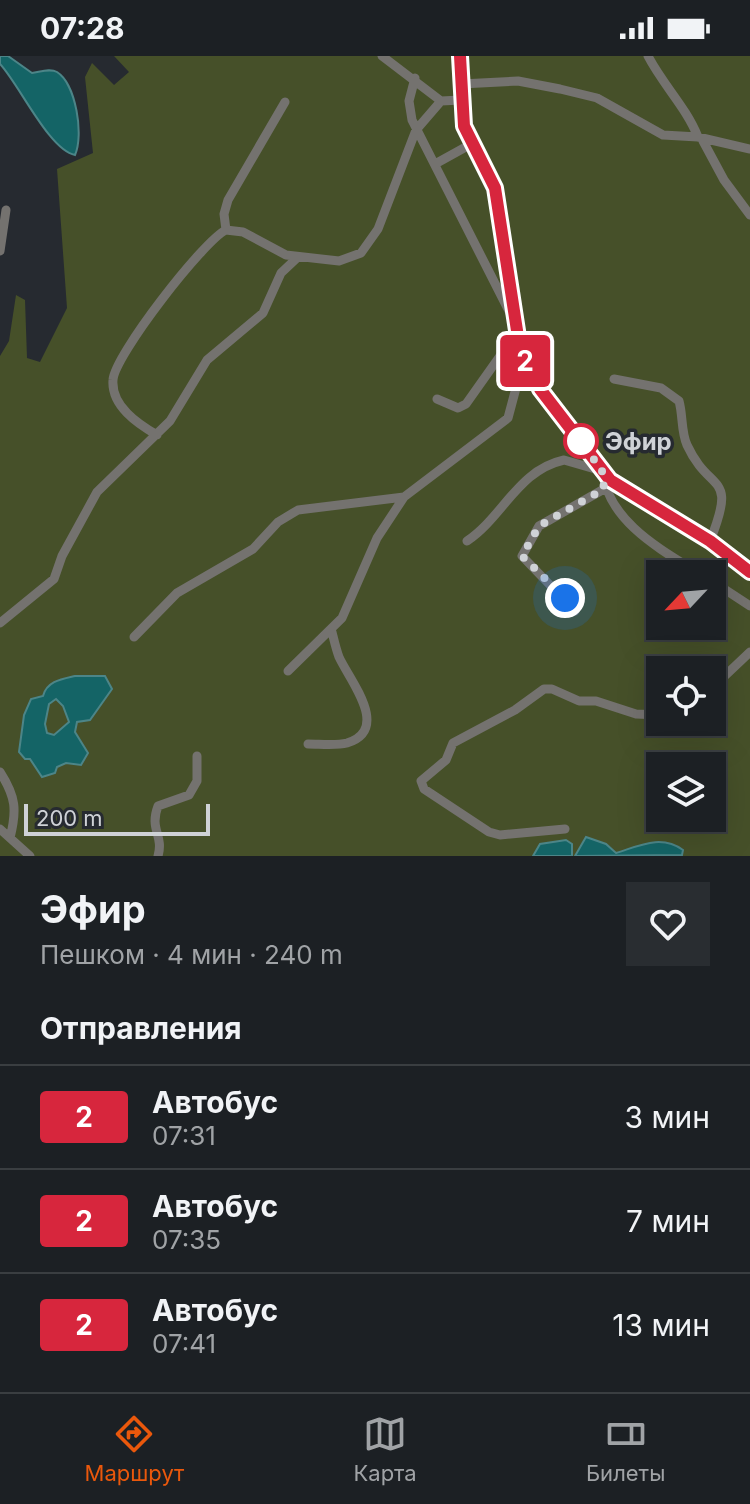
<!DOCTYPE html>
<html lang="ru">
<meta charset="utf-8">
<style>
body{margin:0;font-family:Inter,sans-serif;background:#292d31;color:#f1f3f6;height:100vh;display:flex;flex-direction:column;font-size:30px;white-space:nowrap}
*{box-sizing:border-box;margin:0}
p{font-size:26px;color:#a0a3a6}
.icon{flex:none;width:44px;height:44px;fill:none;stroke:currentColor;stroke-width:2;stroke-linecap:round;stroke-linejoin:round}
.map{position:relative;height:800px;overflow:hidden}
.side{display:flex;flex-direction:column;background:#1c2024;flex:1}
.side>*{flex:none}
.badge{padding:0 16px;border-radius:6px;font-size:28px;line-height:52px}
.needle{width:52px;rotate:244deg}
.fabs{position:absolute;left:646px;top:504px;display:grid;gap:16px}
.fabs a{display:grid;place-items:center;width:80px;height:80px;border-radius:0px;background:#1c2024;box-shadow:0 8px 32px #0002,0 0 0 2px #3a3e41;font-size:40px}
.scale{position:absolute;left:24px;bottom:20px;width:186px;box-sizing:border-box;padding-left:8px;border:4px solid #cfd2d6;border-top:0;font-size:22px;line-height:28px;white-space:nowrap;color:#cfd2d6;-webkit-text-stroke:6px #262a30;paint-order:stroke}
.you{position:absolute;width:40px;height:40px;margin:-20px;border:6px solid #fff;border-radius:50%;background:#1a73e8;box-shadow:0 0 0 12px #1a73e833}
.map>.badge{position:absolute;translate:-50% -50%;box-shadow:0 0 0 4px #fff}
h2{padding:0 40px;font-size:30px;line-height:72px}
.round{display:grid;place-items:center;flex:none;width:84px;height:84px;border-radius:0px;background:#292d31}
.overview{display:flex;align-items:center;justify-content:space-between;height:136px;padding:0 40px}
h1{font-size:38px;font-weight:700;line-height:60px}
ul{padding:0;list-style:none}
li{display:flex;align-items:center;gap:24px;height:104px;padding:0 40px;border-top:2px solid #3a3e41}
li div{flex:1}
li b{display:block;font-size:30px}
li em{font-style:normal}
li .badge{min-width:88px;font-weight:700;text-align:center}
.status{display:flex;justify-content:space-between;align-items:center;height:56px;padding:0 40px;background:#1c2024;direction:ltr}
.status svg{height:22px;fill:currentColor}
.dock{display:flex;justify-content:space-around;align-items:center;height:112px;border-top:2px solid #3a3e41;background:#1c2024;font-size:22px;color:#a0a3a6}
.dock a{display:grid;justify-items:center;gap:4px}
.dock .current{color:#ea580c}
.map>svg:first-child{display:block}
.green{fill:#465029;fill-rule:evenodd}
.water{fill:#146466;stroke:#4c8588;stroke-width:2;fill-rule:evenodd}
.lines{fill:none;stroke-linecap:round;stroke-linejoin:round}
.minor{stroke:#74726f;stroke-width:9}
.major{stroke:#bfbbb4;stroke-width:12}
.line-casing{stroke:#fff;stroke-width:18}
.line{stroke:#d7263d;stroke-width:12}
.walk{stroke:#cfd2d6;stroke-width:8;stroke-dasharray:0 14.4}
.stop-dot{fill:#fff;stroke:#d7263d;stroke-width:4}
.labels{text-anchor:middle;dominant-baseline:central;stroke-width:7;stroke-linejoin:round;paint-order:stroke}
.stop-label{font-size:24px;font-weight:bold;fill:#cfd2d6;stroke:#262a30;text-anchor:start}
</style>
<div class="status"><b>07:28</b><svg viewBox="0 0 49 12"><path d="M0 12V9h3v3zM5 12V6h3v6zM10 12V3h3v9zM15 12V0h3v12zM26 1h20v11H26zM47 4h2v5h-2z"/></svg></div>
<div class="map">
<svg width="750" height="800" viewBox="0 0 750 800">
<rect width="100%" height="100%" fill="#262a30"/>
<path class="green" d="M114 0H750V800H0V300L9 285 16 239 25 244 27 302 40 306 67 252 57 113 93 97 85 21 92 7 114 29 129 16ZM660 518H712V570H660ZM660 614H712V666H660ZM660 710H712V762H660Z"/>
<path class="water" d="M0 0H8L32 17C40 16 50 12 57 16 76 28 84 79 75 99 49 94 19 28 0 8Z
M75 620H105L112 633 90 664 77 666 75 676 88 697 81 709 66 707 57 711 55 717 42 721 30 703H25L19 696 24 659 31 643 43 640C47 625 62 623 75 620ZM56 643 63 650 69 666 54 679 47 677 45 668 49 648Z
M586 781 606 788 616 797C639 790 661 778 683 794L682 799 575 800Z
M566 784 572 788V800H533L540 788Z"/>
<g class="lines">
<path class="minor" d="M382 0 441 45
M648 0C663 29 686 51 698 81
M415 22 409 45 412 64 512 261
M461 28 518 25 560 33 597 42 663 79 698 81 750 93
M703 85 724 124 750 159
M435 108 473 87
M226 174 224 158 228 144 285 46
M0 195 6 154
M614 323 661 332 679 345C683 359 681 376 687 389 710 439 738 415 710 485
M437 343 458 352 466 348 500 300 520 288
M157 379C138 368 111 350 113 324 114 300 204 184 226 174L243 176 286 199 339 205 361 197 378 173 416 74 441 45 461 44
M467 485C503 461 518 414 564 404L602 415C609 466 660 493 700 518
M712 525 750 550
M575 555 522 500 539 470 604 433
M0 567 54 523 62 500 97 436 170 365 207 304 263 257 281 217 298 201
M134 581 177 537 253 493 278 466 298 454 404 441
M288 615 342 562 377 482 404 441 508 362 524 302
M712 632 750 596
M308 688C320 688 336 690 347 687 391 673 350 625 339 601 336 593 334 584 332 576
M0 716C16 741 17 754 10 782
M0 773 30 800
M565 773 500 779 489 776 424 733 421 725 446 704 453 687 515 654 544 633H552L579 645H596L636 658 660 659
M158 800C164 779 149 774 158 750L189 739 197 725V700"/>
<path class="major" d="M460 0 464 70 495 132 518 281 540 333 610 424 710 485 750 516"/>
</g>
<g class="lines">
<g class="line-casing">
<path id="line" d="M460 0 464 70 495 132 518 281 540 333 610 424 710 485 750 516"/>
</g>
<use href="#line" class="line"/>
<path class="walk" d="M565 542 522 500 539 470 604 433 602 415 581 385"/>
</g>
<circle class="stop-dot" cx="581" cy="385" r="16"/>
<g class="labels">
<g class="stop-label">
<text x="605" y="385">Эфир</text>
</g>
</g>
</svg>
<div class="fabs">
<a><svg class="needle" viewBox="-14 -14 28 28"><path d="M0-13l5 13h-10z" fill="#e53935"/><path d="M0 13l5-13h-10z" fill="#a0a3a6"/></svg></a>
<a><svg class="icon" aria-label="locate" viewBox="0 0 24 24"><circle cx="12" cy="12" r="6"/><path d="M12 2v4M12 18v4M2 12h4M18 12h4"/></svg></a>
<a><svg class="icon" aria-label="layers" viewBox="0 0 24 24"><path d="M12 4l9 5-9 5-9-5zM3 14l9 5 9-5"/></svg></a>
</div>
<div class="scale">200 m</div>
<div class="you" style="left:565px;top:542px"></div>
<b class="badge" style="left:525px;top:305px;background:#d7263d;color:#fff">2</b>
</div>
<section class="side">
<div class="overview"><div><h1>Эфир</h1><p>Пешком · 4 мин · 240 m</p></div><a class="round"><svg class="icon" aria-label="heart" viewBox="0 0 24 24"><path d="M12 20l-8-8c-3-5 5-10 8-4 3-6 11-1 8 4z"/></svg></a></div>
<h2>Отправления</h2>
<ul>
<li><span class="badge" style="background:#d7263d;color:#fff">2</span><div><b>Автобус</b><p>07:31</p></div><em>3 мин</em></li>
<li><span class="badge" style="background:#d7263d;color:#fff">2</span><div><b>Автобус</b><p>07:35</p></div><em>7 мин</em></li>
<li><span class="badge" style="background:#d7263d;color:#fff">2</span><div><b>Автобус</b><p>07:41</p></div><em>13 мин</em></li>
</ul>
</section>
<nav class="dock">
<a class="current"><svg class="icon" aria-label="directions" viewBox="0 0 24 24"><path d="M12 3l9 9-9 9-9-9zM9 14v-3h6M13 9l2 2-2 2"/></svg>Маршрут</a>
<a><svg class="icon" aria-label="map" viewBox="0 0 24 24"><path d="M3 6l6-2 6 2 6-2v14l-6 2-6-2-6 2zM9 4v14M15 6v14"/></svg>Карта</a>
<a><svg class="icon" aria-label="tickets" viewBox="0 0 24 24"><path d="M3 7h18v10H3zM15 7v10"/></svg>Билеты</a>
</nav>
